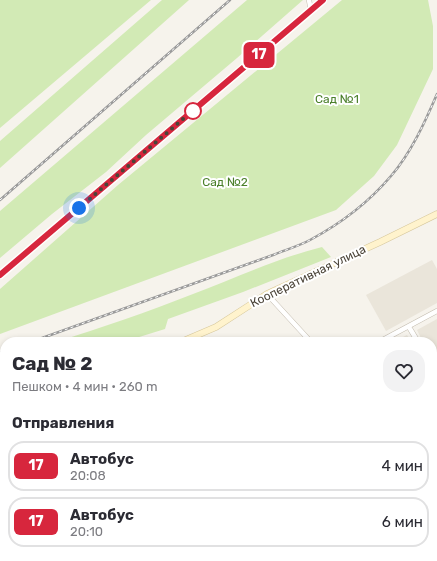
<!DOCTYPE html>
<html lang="ru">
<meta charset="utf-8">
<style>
body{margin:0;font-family:Rubik,sans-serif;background:#f2f2f3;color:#2b2b33;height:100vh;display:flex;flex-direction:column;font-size:15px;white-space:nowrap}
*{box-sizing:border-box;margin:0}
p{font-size:13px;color:#7c7c81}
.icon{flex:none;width:22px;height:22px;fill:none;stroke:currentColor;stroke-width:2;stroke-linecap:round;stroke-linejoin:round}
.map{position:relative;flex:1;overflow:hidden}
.details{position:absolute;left:0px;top:337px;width:437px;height:224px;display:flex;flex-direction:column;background:#fff;border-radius:16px 16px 0 0;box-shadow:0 2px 6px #0003}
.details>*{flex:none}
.badge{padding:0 8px;border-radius:6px;font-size:14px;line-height:26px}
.you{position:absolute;width:20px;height:20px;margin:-10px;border:3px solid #fff;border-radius:50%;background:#1a73e8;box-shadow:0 0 0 6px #1a73e833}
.map>.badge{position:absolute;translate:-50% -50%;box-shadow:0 0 0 2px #fff}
h2{padding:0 12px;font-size:15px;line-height:36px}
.round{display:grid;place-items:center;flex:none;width:42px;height:42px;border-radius:16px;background:#f2f2f3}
.summary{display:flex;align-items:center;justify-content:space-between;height:68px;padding:0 12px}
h1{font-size:19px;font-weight:700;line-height:30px}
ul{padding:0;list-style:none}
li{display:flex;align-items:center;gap:12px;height:50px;margin:0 8px 6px;padding:0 4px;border:2px solid #e1e1e2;border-radius:16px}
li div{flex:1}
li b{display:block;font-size:15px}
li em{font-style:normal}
li .badge{min-width:44px;font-weight:700;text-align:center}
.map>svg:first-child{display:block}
.residential{fill:#eae5da}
.green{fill:#d2eab5}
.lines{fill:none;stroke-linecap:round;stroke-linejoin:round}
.minor-casing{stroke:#c2bbae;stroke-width:5.5}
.secondary-casing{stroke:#d6c79b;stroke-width:7}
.primary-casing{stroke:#e6c16a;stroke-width:8}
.minor{stroke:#fff;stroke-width:4.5}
.secondary{stroke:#fff3cd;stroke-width:6}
.primary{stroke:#ffe39c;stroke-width:7}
.rail-casing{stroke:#9a9a9a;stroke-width:2.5}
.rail{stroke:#fff;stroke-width:1;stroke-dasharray:3;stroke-linecap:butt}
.line-casing{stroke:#fff;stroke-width:9}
.line{stroke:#d7263d;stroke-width:6}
.walk{stroke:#4b4439;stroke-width:4;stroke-dasharray:0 7.2}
.stop-dot{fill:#fff;stroke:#d7263d;stroke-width:2}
.labels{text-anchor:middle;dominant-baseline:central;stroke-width:4;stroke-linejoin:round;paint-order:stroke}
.park-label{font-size:12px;fill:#4a7f2a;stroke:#fff}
.street-label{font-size:12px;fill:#4b4439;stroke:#fff}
</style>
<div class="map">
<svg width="437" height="561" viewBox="0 0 437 561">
<rect width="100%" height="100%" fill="#f6f3ec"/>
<path class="residential" d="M432 260 437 269V303L386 331 366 295Z
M437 319V368L432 359V342H423L417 330Z
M407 335 411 342H393Z
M432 380 437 389V434L432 437Z"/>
<path class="green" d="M0 0H151L0 128Z
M162 0H189L0 168V141Z
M247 0H303L237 58 146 135 106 172 52 214 0 258V211Z
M342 0H428L433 26V69L397 145 374 176 336 210 0 334V289L118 185Z
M322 247 331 257 243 292 168 319 165 329 123 342H57C102 327 148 312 193 294 235 278 278 258 322 247Z
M5 359V381L0 384V360Z
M437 449V561H378L375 556H432V451Z
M301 556H373L376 561H305Z"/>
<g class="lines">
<g class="minor-casing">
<path id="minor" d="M309 0 311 11
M267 294 311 342
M409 327 418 342
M379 342 437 311
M432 367 437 376
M432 443 437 441
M0 451 5 457
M0 509 5 505
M86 556 90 561
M177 556 181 561
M228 556 232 561
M294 556 297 561
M0 558 3 561
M59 561 67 556"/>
</g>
<g class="secondary-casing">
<path id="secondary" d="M181 342 216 327 267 294 380 242 437 214
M0 436 5 432"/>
</g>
<g class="primary-casing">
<path id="primary" d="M0 275 323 0"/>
</g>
<use href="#minor" class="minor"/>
<use href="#secondary" class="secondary"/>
<use href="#primary" class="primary"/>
<g class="rail-casing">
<path id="rail" d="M0 200 230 0
M31 342 273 255C285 250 299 246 310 240 340 224 369 202 391 176 411 153 425 122 437 94
M0 353 5 351"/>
</g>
<use href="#rail" class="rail"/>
</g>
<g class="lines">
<g class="line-casing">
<path id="line" d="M0 275 323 0"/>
</g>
<use href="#line" class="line"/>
<path class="walk" d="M79 208 196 108 193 111"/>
</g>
<circle class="stop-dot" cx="193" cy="111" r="8"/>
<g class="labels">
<g class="park-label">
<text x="337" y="99">Сад №1</text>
<text x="225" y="182">Сад №2</text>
</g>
<g class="street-label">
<text transform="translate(308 276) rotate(-26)">Кооперативная улица</text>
</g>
</g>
</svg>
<div class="you" style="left:79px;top:208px"></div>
<b class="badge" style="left:259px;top:55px;background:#d7263d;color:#fff">17</b>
<section class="details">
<div class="summary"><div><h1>Сад № 2</h1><p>Пешком · 4 мин · 260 m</p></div><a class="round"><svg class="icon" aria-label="heart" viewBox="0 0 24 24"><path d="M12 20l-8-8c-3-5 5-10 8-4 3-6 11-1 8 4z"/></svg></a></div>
<h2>Отправления</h2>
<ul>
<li><span class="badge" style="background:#d7263d;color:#fff">17</span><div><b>Автобус</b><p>20:08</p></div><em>4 мин</em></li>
<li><span class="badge" style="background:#d7263d;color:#fff">17</span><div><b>Автобус</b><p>20:10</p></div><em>6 мин</em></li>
</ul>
</section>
</div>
